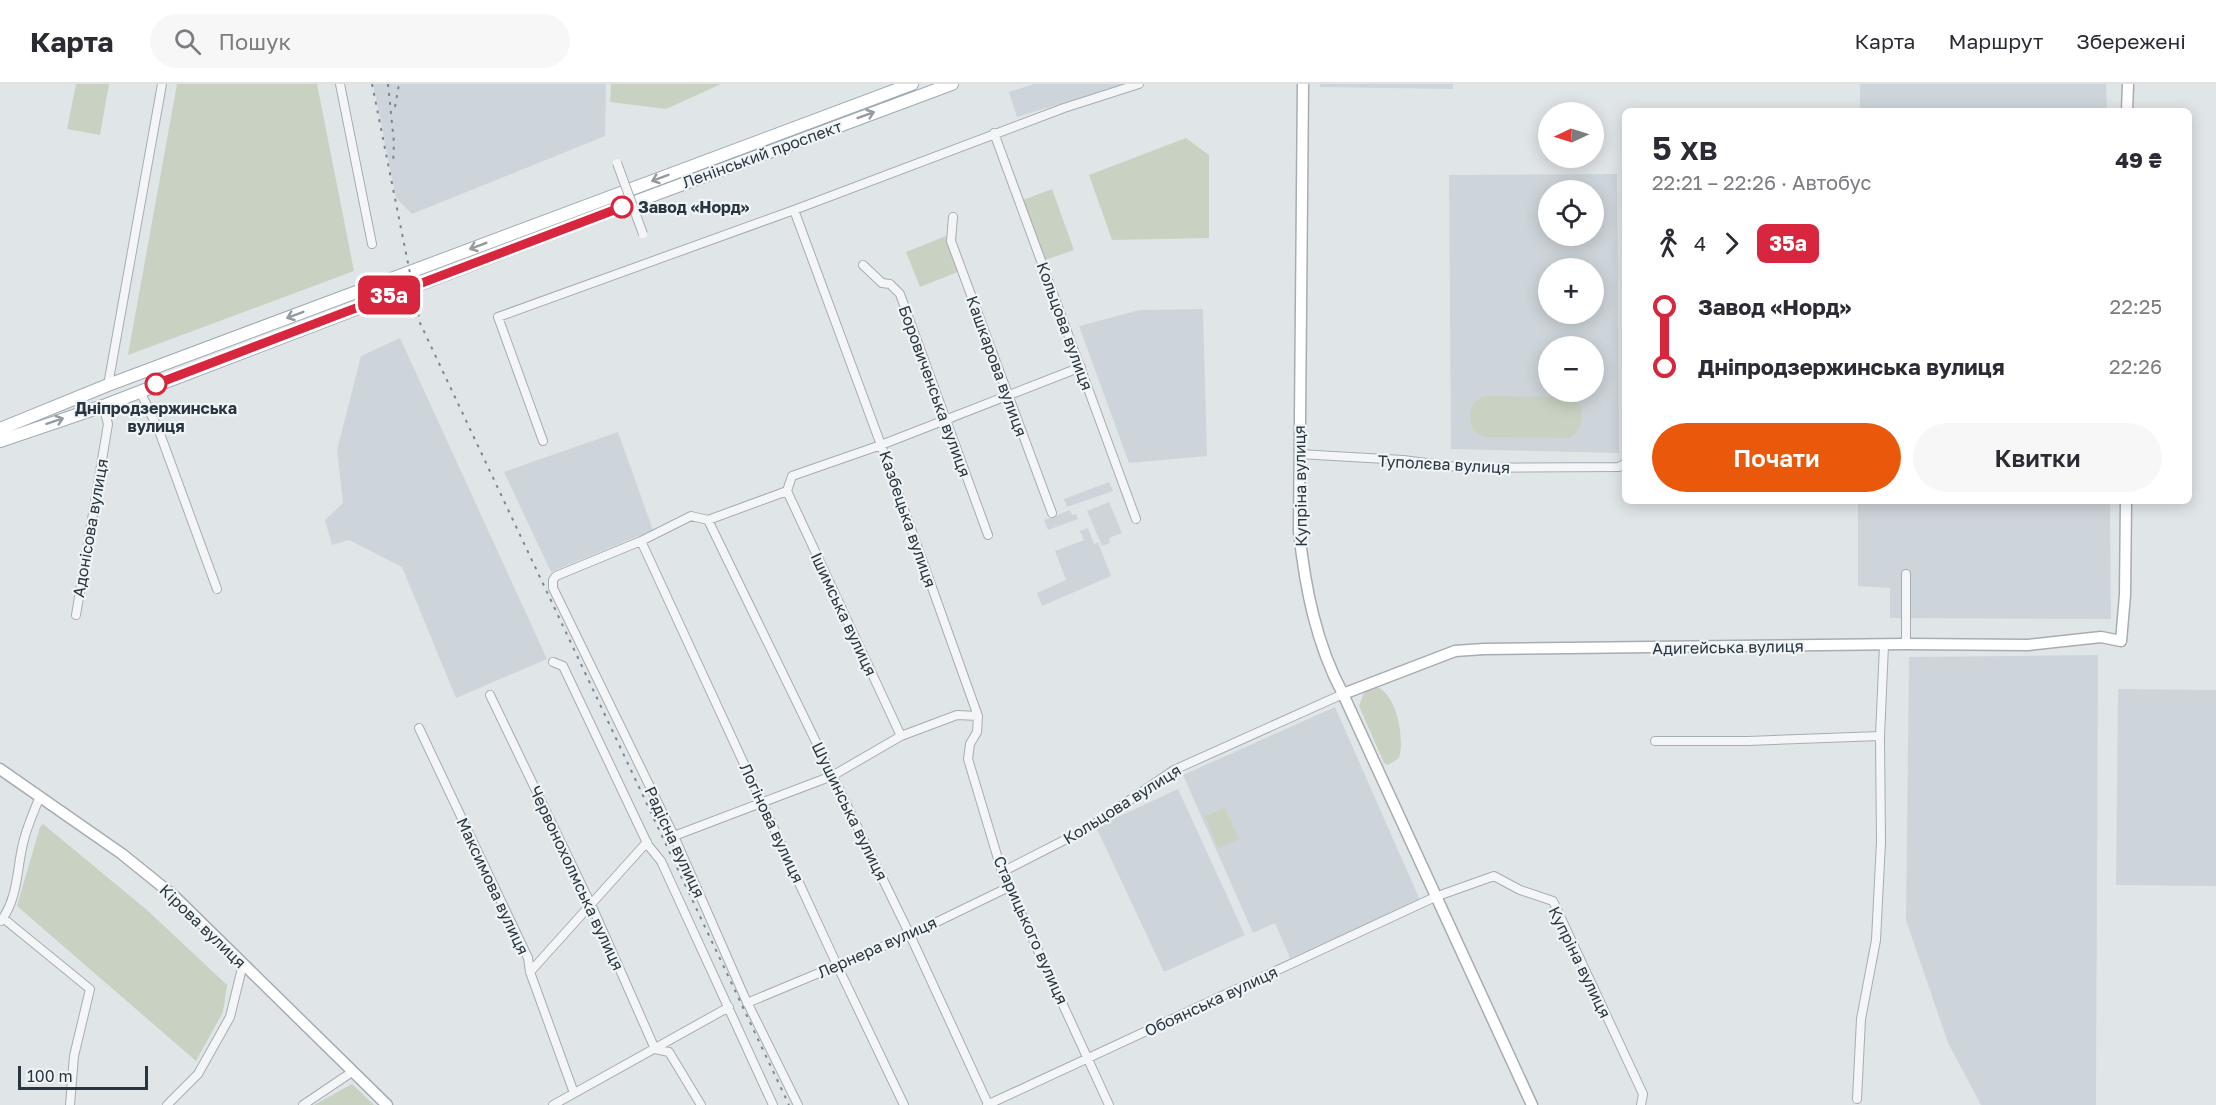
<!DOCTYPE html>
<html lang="uk">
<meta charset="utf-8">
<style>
body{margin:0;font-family:"Golos Text",sans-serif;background:#f7f7f7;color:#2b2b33;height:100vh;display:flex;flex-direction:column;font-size:22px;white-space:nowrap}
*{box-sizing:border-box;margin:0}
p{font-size:20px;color:#7c7c81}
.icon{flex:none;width:33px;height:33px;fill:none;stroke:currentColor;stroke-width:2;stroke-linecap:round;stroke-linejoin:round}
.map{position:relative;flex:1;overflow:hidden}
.panel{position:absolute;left:1622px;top:24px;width:570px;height:396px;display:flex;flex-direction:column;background:#fff;border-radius:9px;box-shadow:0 3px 15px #0003}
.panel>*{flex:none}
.badge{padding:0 12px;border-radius:9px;font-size:21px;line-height:39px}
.needle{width:39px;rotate:266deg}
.fabs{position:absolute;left:1538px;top:18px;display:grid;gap:12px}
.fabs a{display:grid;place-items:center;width:66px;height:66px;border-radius:50%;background:#fff;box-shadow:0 3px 15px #0003;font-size:30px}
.scale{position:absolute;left:18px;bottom:15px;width:130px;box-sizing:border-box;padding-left:6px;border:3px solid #2a363f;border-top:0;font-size:16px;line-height:21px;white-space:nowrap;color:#2a363f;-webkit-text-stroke:4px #eff4f6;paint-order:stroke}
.map>.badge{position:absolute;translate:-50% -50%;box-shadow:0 0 0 3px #fff}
.legs{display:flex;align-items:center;gap:9px;height:66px;padding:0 30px;font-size:20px}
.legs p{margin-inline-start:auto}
.headline{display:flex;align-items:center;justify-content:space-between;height:102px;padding:0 30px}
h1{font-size:33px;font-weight:600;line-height:45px}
.primary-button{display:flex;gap:12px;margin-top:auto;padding:12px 30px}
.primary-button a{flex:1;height:69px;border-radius:36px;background:#ea580c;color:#fff;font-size:24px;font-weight:600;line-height:69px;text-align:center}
.primary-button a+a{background:#f7f7f7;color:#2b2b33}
ul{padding:0 30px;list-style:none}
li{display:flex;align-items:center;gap:21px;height:60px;font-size:22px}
li i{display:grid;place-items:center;width:9px;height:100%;margin:0 8px;background:currentColor}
li i::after{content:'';width:15px;height:15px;margin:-8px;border:4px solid;border-radius:50%;background:#fff}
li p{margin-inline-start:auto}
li:first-child i{background:linear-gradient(#0000 50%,currentColor 0)}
li:last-child i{background:linear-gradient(currentColor 50%,#0000 0)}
header{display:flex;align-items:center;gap:36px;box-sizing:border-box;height:84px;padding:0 30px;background:#fff;border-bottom:2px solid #e1e1e2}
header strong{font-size:28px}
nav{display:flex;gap:33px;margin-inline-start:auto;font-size:21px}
.search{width:420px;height:54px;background:#f7f7f7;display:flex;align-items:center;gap:15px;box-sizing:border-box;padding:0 21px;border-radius:33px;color:#7c7c81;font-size:22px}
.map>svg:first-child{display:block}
.built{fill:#ced5da;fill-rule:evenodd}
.green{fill:#c9d2c2}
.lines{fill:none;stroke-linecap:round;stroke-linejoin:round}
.street-casing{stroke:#a6adb2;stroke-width:10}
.secondary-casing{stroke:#a6adb2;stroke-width:13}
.primary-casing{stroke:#a0acb3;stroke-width:14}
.street{stroke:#f3f5f7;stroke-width:8}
.secondary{stroke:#fff;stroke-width:10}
.primary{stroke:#fff;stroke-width:12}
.rail{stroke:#7a8891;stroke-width:2;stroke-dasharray:3 6;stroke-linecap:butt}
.street-bridge-casing{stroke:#a6adb2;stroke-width:10;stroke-linecap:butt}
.street-bridge{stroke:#f3f5f7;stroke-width:8}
.oneway{stroke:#949a9f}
.line-1-casing{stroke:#fff;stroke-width:14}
.line-1{stroke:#d7263d;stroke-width:9}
.stop-1-dot{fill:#fff;stroke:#d7263d;stroke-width:3}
.labels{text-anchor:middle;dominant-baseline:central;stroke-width:4.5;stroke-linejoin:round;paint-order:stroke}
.street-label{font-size:16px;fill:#2a363f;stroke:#eff4f6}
.stop-label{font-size:16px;font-weight:bold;fill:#2a363f;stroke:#eff4f6;text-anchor:start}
</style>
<header>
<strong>Карта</strong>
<div class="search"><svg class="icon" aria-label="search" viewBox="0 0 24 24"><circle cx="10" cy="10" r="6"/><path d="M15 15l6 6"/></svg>Пошук</div>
<nav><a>Карта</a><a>Маршрут</a><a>Збережені</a></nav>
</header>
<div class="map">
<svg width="2216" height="1021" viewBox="0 0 2216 1021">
<rect width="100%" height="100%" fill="#e0e5e8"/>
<path class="built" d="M373 0H606L605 52 412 130 396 114Z
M1034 0H1126L1017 33 1009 8Z
M1320 0H1453V5L1320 3Z
M1860 0H2106L2107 27H1860Z
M1617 90 1619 369 1451 365 1449 91ZM1548 106H1593V152H1548ZM1548 184H1593V230H1548ZM1548 262H1593V308H1548Z
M1203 225 1207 372 1129 379 1079 242 1140 226Z
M400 254 547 575 456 614 402 483 349 456 332 461 325 436 343 419 337 366 361 272Z
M618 348 653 446 551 488 504 388Z
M1109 398 1113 407 1067 423 1064 415Z
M1858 417H2110L2111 535 1890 534V504L1858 502Z
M1109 418 1122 449 1109 454 1110 459 1102 462 1087 427Z
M1070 426 1072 431 1076 430 1078 435 1048 446 1044 436Z
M1088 444 1094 460 1098 458 1111 492 1042 522 1037 509 1066 496 1055 467 1084 456 1080 447Z
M2098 571 2096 1021H1981L1948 959 1906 836 1909 573Z
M2118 605 2216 606V802L2116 801Z
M1335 623 1420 816 1290 874 1275 839 1253 849 1183 691Z
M1178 705 1245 851 1164 888 1096 743Z"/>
<path class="green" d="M76 0H109L100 51 67 45Z
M177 0H317L354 187 128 271Z
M611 0H721L666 25 610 18Z
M1186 54 1209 71V154L1112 156 1089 91Z
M1052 105 1074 166 1045 176 1023 116Z
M946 152 960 187 920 203 906 168Z
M1484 312 1570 313 1581 323C1583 337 1582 348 1568 354L1484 353C1468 347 1467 331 1474 318Z
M1374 602C1397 607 1405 655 1399 674L1388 681 1384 679 1359 622 1365 606Z
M1225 724 1239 755 1218 764 1205 732Z
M43 740 147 826 227 901 223 928 196 977 17 822 40 743Z
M352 1000 374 1021H314Z"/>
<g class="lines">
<g class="street-casing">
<path id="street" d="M340 0 372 160
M994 49 1136 435
M794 126 881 361 978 632 977 648 970 660 968 675 1002 788 1109 1021
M953 133 951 157 1052 429
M863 181 882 199 890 200 900 210 988 451
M108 301 162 0
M140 307 159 347 217 505
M543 357 498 233 794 126 1064 24 1139 0
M1299 370 1403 376 1465 384 1619 383 1624 380
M787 407 901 652
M708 436 910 851 988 1020
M641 457 837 881 904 1021
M1906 490V560
M76 531 108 340 103 322
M553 578 563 582 648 761 661 777 773 1021
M490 611 594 827 655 965 669 968 701 1021
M419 644 528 874 530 888 574 1009
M1655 657H1748L1880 652
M674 752 832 692 901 652 957 631 978 632
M1002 788 1090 743 1174 686 1343 610
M3 834 90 905 74 972 70 1021
M1 837C20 811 16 781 25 752 29 738 35 725 40 712
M530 888 647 758
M746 916 747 919 910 851 1009 803
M1857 1015 1861 935 1876 856 1881 758 1880 652 1884 561
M167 1021 198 990 230 933 243 880
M303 1021 352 988
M553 1021 729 923
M798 1021 745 914 674 752 553 504V496L556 492 641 457 691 432 708 436 787 407 792 392 881 361 1081 283
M987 1021 1435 813 1494 792 1520 806 1553 817 1643 1010 1641 1021"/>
</g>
<g class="secondary-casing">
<path id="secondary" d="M1303 0 1299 447C1305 503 1316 560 1343 610L1532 1021
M2127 27 2128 0
M1343 610 1455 567 1484 565 1906 560 2028 561 2101 553 2121 557 2125 511 2126 417
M0 685 122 770 174 812 387 1021"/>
</g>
<g class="primary-casing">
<path id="primary" d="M0 345 108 301 912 0
M0 357 103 322 624 122 952 0"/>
</g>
<use href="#street" class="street"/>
<use href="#secondary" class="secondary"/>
<use href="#primary" class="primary"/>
<path class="rail" d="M372 0 420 239 789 1021
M388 0 394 59 393 80
M395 23 399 0"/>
<g class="street-bridge-casing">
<path id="street-bridge" d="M617 79 643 150"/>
</g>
<use href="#street-bridge" class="street-bridge"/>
</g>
<defs><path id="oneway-shaft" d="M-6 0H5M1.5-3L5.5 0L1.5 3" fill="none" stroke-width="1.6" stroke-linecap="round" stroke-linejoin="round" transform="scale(1.5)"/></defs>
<g class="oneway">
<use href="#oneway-shaft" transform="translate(866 31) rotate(-20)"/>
<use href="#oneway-shaft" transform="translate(660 94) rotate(159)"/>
<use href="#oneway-shaft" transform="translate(478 162) rotate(159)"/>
<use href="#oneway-shaft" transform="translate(295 231) rotate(159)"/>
<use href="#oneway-shaft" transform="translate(55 337) rotate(-19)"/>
</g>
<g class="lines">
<g class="line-1-casing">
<path id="line-1" d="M156 300 622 123"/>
</g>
<use href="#line-1" class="line-1"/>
</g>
<g class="stop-1-dot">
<circle cx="622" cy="123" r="10"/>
<circle cx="156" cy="300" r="10"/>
</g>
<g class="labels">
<g class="street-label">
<text transform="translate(762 70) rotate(-20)">Ленінський проспект</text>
<text transform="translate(1065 242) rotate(70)">Кольцова вулиця</text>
<text transform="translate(997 282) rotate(70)">Кашкарова вулиця</text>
<text transform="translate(935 307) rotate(70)">Боровиченська вулиця</text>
<text transform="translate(1444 380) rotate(3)">Туполєва вулиця</text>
<text transform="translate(1300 402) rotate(-91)">Купріна вулиця</text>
<text transform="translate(908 435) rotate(71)">Казбецька вулиця</text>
<text transform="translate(90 444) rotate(-80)">Адонісова вулиця</text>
<text transform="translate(844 530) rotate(65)">Ішимська вулиця</text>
<text transform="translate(1728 563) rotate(-1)">Адигейська вулиця</text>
<text transform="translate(1122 720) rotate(-32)">Кольцова вулиця</text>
<text transform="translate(850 727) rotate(64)">Шушинська вулиця</text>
<text transform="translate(772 739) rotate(65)">Логінова вулиця</text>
<text transform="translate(675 758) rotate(65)">Радісна вулиця</text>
<text transform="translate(577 794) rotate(65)">Червонохолмська вулиця</text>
<text transform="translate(493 802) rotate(65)">Максимова вулиця</text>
<text transform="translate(203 842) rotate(44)">Кірова вулиця</text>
<text transform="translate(1031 846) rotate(66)">Старицького вулиця</text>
<text transform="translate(877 863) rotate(-24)">Лернера вулиця</text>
<text transform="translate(1580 878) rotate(64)">Купріна вулиця</text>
<text transform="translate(1211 917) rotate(-25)">Обоянська вулиця</text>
</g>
<g class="stop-label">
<text x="638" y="123">Завод «Норд»</text>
<text x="156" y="324" text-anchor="middle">Дніпродзержинська<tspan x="156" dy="18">вулиця</tspan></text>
</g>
</g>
</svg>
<div class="fabs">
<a><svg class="needle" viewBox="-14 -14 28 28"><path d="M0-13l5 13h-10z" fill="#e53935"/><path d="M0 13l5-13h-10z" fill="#7c7c81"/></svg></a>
<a><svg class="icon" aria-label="locate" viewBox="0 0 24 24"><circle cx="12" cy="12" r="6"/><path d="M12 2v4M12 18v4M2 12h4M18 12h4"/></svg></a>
<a>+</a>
<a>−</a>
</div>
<div class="scale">100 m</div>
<b class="badge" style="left:389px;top:211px;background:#d7263d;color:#fff">35а</b>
<section class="panel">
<div class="headline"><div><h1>5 хв</h1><p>22:21 – 22:26 · Автобус</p></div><b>49 ₴</b></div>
<div class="legs"><svg class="icon" aria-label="walk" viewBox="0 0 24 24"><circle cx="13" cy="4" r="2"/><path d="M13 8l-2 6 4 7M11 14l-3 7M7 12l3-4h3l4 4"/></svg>4<svg class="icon" aria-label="forward" viewBox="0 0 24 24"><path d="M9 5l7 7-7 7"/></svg><b class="badge" style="background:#d7263d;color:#fff">35а</b></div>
<ul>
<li><i style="color:#d7263d"></i><b>Завод «Норд»</b><p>22:25</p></li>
<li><i style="color:#d7263d"></i><b>Дніпродзержинська вулиця</b><p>22:26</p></li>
</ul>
<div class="primary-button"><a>Почати</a><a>Квитки</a></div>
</section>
</div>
